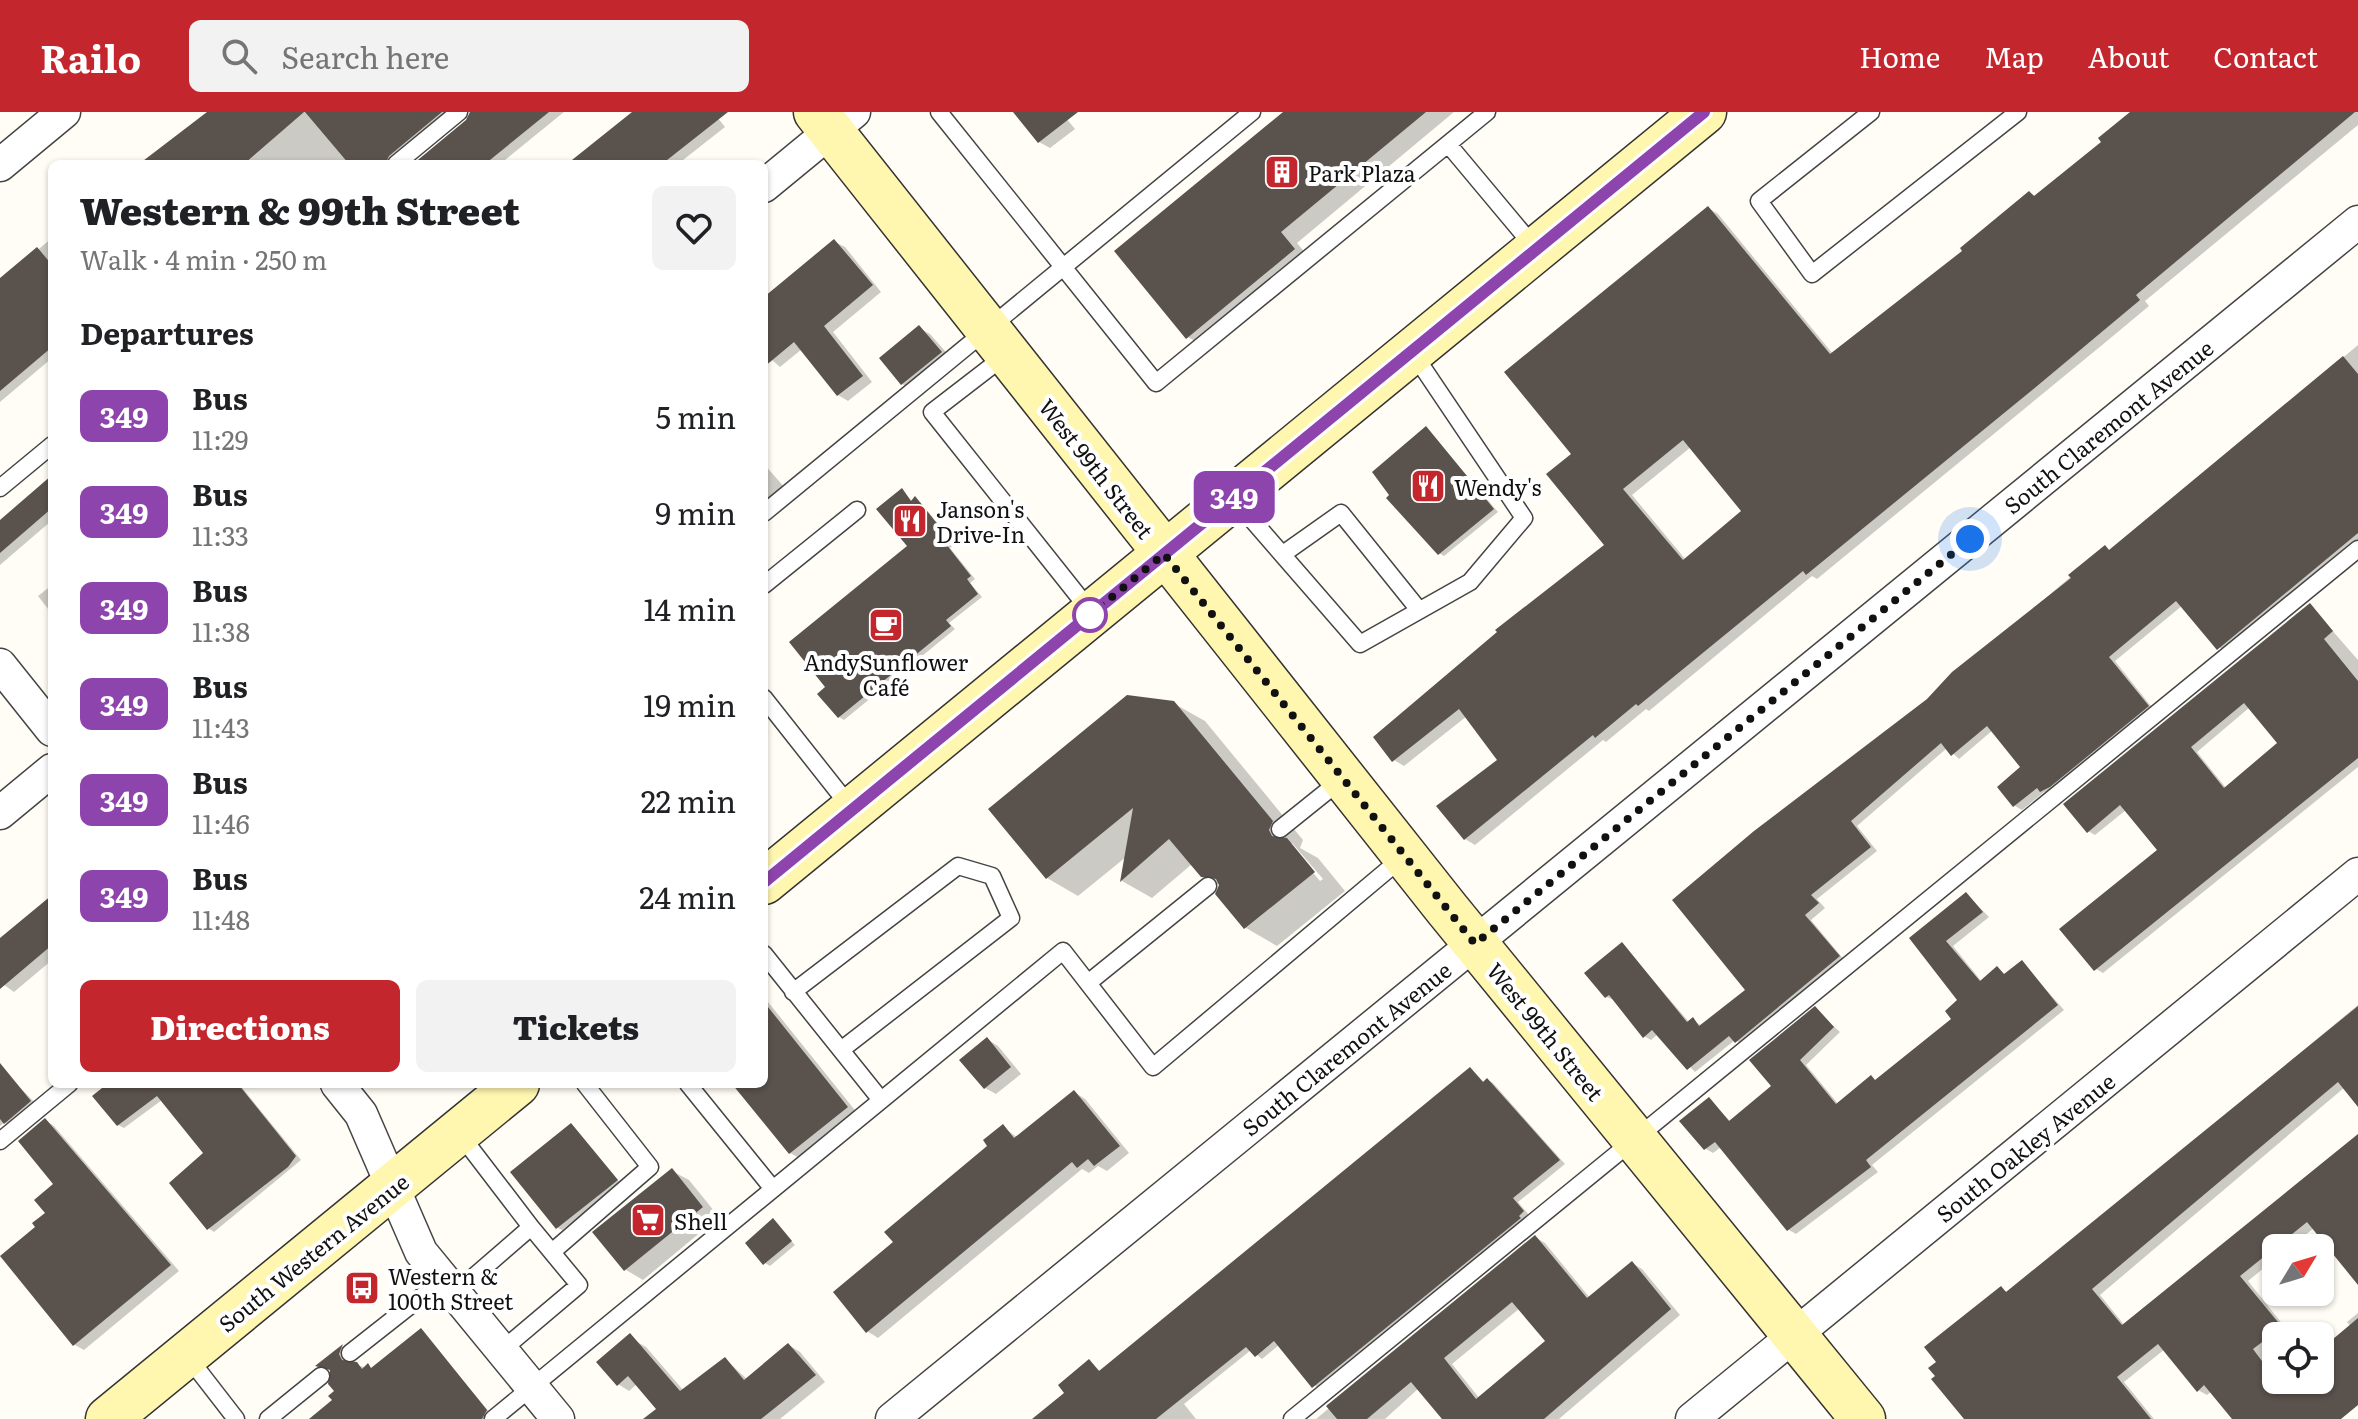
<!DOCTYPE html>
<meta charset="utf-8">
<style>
body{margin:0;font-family:Literata,serif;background:#f2f2f2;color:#202124;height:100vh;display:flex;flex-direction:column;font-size:30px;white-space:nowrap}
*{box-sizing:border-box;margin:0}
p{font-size:26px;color:#757577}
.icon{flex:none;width:44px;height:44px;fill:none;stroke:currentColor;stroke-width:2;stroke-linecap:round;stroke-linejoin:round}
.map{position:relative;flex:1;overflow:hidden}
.side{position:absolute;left:48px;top:48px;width:720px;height:928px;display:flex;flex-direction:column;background:#fff;border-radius:12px;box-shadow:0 2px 6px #0004}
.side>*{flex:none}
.badge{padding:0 16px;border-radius:12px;font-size:28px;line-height:52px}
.needle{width:52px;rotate:52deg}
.fabs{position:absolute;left:2262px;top:1122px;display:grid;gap:16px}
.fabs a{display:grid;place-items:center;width:72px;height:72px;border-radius:12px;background:#fff;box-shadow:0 2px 6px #0004;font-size:40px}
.you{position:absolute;width:40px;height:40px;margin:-20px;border:6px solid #fff;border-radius:50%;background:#1a73e8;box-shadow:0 0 0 12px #1a73e833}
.map>.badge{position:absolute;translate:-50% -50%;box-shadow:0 0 0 4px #fff}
h2{padding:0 32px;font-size:30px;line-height:72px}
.round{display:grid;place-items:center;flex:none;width:84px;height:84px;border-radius:12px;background:#f2f2f2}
.summary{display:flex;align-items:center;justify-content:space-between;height:136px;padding:0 32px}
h1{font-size:38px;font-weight:800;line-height:60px}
.button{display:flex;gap:16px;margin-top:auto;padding:16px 32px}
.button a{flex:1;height:92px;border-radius:12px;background:#c4262e;color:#fff;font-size:32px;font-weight:800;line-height:92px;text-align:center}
.button a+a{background:#f2f2f2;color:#202124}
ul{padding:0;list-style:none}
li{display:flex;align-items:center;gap:24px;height:96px;padding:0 32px}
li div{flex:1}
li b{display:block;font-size:30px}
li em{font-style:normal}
li .badge{min-width:88px;font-weight:700;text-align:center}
header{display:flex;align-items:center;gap:48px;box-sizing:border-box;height:112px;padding:0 40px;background:#c4262e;color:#fff}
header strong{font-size:38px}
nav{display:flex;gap:44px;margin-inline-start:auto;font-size:28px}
.search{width:560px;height:72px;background:#f2f2f2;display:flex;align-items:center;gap:20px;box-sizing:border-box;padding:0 28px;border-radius:12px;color:#757577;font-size:30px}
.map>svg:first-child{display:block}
.shadow{fill:#0003;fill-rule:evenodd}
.building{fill:#5a524d;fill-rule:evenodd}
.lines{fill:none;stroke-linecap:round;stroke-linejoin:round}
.lane-casing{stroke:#444;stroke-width:19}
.street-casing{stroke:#444;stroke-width:35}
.secondary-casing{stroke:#333;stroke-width:47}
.lane{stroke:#fff;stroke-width:16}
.street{stroke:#fff;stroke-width:32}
.secondary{stroke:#fff6b0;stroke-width:44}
.line-casing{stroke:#fff;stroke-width:18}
.line{stroke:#8e44ad;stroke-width:12}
.walk{stroke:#111;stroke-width:8;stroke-dasharray:0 14.4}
.stop-dot{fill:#fff;stroke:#8e44ad;stroke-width:4}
.labels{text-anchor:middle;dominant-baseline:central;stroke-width:8;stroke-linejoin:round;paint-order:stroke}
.poi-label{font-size:22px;fill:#111;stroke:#fff;text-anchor:start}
.street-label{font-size:22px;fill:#111;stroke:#fff}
</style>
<header>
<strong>Railo</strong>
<div class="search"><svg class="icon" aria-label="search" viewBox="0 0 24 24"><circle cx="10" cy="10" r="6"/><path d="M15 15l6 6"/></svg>Search here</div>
<nav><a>Home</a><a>Map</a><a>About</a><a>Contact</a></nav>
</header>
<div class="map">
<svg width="2358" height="1307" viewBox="0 0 2358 1307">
<rect width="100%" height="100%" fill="#fffdf5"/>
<path class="shadow" d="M211 0H456L396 52H141Z
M472 0H564L500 52H416L468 9Z
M658 0H713L725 15 678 52H572Z
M1015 0H1061L1075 17 1050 36 1039 30Z
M1286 0H1454L1297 131 1311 148 1205 235 1188 225Z
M2131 0H2358V13L2145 189 2149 194 2107 229 1817 467 1812 464 1649 599 1646 597 1606 630 1603 628 1475 733 1465 727 1500 649 1467 604 1404 654 1394 648 1607 434 1574 342 1708 96 1718 102 1833 242 1965 140 2030 81 2037 85 2104 31ZM1691 335 1744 399 1686 448 1632 383Z
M52 126V246L0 290V169Z
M835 130 845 135 881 180 833 220 872 270 848 289 838 283 802 237 780 255 764 241V185Z
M919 216 930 222 952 247 913 278 902 272Z
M2358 233V433L2225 541 2183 493 2115 549 2154 598 2049 683 2044 680 2022 698 2015 694 2023 655 1993 618 1959 647 1947 636 1857 714 1877 739 1817 787 1825 796 1811 808 1845 849 1744 933 1735 928 1695 960 1658 922 1651 928 1644 924 1615 888 1606 885 1622 832 1689 910 1693 908 1702 914 1748 878 1675 788 1928 588 2105 435 2111 439Z
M1426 316 1498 400 1444 444 1439 441Z
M764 352 785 376 764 392Z
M52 368V413L50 410 0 453V410Z
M902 379 913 390H920L955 432 950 436 975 467 970 471 982 485 949 511 955 517 844 608 839 605 828 576 909 435Z
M52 473V502L38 484Z
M2310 493 2358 548V655L2103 861 2096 857 2159 738 2126 698 2095 723 2088 719ZM2250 595 2280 631 2226 676 2197 640Z
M1173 591 1205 609 1303 728 1300 736 1318 746 1345 779 1277 834 1246 816 1217 782 1221 774 1202 764 1192 752 1152 786 1122 769 1126 745 1078 784 1047 766ZM1292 731 1323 767 1320 769 1290 733Z
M1966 782 1989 805 1953 834 1982 870 1997 857 2006 863 2022 850 2064 898 1872 1053 1878 1060 1796 1122 1789 1118 1721 1035 1713 1041 1706 1037 1709 987 1731 1010 1774 974 1815 897 1840 920 1806 953 1839 993 1871 966 1877 969 1954 907 1960 889 1911 827Z
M52 785V848L14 880 0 870V828Z
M764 885 858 1002 801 1047 790 1041 734 972H764Z
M2358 893V991L2345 975 2100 1183 2125 1214 2358 1023V1158L2314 1116 2289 1136H2276V1146L2248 1169 2292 1224H2276V1268H2320V1241L2351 1215 2347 1210 2358 1201V1292L2338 1307H2235L2212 1279 2207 1283 2198 1278 2165 1237 2124 1270 2154 1307H1966L1938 1264V1250L2001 1177 2009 1181Z
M987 927 998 934 1021 962 996 982 985 976Z
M1470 957 1485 971 1488 968 1493 971 1565 1052 1518 1090 1529 1103 1523 1108 1525 1110 1319 1278 1279 1233 1262 1247 1251 1238 1184 1292 1196 1307H1035L1067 1281 1089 1249 1101 1260Z
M5 960 38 994 14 1015 5 1010 0 1014V964Z
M110 972H239L301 1048 214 1120 208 1116 205 1041 162 988 124 1016 118 1013Z
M1074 980 1085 987 1129 1041 1107 1059 1098 1054 1089 1061 1082 1057 878 1226 867 1219 895 1131 990 1034 1003 1015 1018 1026Z
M45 1008 54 1014 179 1159 84 1238 75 1233 2 1144 38 1115 47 1101 56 1072Z
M572 1013 621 1072 562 1118 558 1116Z
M672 1059 689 1068 719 1105 643 1168 626 1158 595 1120Z
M773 1109 795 1133 770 1154 765 1151Z
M1535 1125 1545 1131 1590 1186 1632 1151 1642 1157 1680 1203 1559 1307H1444L1419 1276 1385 1307H1316ZM1520 1196 1547 1230 1480 1287 1452 1252Z
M421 1219 491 1302 488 1307H312L335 1288 337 1280 332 1258 318 1253 343 1234 347 1237 346 1251 373 1257Z
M634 1228 646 1235 684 1279 725 1247 748 1268 789 1233 800 1240 825 1270 780 1307H666L637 1272 629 1279 618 1272Z"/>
<path class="building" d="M207 0H304L244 52H139Z
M305 0H442L389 44 385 52H349Z
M470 0H549L485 52H413L466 8Z
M632 0H728L662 52H567Z
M1013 0H1078L1038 31Z
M1283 0H1426L1281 120 1295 137 1186 227 1114 139Z
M2130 0H2355L2136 183 2140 188 2031 279 1806 463 1803 459 1638 594 1636 592 1595 626 1593 623 1464 728 1436 694 1497 648 1459 597 1392 650 1373 625 1497 520 1495 518 1604 433 1546 362 1571 342 1504 260 1708 94 1830 242 1962 139 1960 136 2029 79 2034 84 2101 30 2098 26ZM1683 328 1741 399 1683 448 1623 377Z
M834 127 873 173 824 214 863 264 837 284 794 230 764 255V185Z
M37 135 52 153V235L0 279V166Z
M919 213 942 240 901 273 879 246Z
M2343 244 2358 262V421L2217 538 2176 489 2109 545 2149 594 2050 675 2040 680 2037 676 2013 695 1997 675 2020 655 1987 614 1951 644 1941 631 1851 709 1871 735 1811 783 1819 791 1805 803 1840 844 1735 931 1729 924 1687 958 1652 918 1643 926 1609 883 1605 886 1584 861 1622 830 1687 910 1693 905 1699 914 1745 878 1672 788 1754 719 1927 587 1952 560 2071 466 2068 463 2105 433 2109 438Z
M1426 314 1494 397 1438 443 1386 386 1389 383 1372 360Z
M52 363V396L0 441V408Z
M902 376 911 389 915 384 951 429 946 432 971 464 967 467 978 482 946 508 951 514 838 606 817 582 825 575 789 530 907 434 876 397Z
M2310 491 2333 519 2324 527 2358 569V646L2094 859 2059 817 2157 738 2120 693 2087 721 2063 692ZM2244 591 2277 631 2224 676 2191 635Z
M1127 583 1174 589 1273 709 1269 718 1272 724 1287 726 1315 760 1244 817 1215 782 1219 773 1216 767 1201 765 1169 727 1120 770 1133 696 1046 767 988 697Z
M1966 780 1983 800 1946 829 1980 869 1997 854 2004 862 2022 848 2058 893 1866 1048 1871 1055 1787 1119 1715 1030 1704 1038 1679 1009 1709 985 1729 1009 1771 974 1749 948 1815 894 1834 915 1800 948 1836 992 1871 963 1875 968 1951 907 1945 899 1957 888 1909 826Z
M52 783V833L0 877V826Z
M764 890 848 995 789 1042 732 972H764Z
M2358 894V995L2338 970 2092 1177 2122 1213 2358 1022V1173L2307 1110 2240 1164 2282 1215 2253 1237 2276 1268H2320V1238L2358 1206V1293L2341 1307H2232L2204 1273 2197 1280 2158 1232 2117 1265 2151 1307H1964L1931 1267 1935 1264 1928 1256 1936 1250 1924 1235 2001 1174 2006 1180Z
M987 925 1011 955 984 977 959 948Z
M0 951 31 989 4 1012 0 1007Z
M1470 955 1483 970 1487 966 1560 1048 1513 1086 1524 1099 1519 1104 1521 1106 1312 1276 1274 1229 1255 1245 1246 1235 1156 1307H1032L1064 1281 1058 1273 1089 1247 1099 1259Z
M107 972H238L296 1044 288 1055 207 1118 169 1071 203 1041 157 984 117 1014 92 984Z
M1074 978 1120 1034 1094 1054 1088 1047 1077 1056 1072 1050 866 1221 833 1180 893 1130 884 1120 987 1034 983 1028 1003 1012 1014 1026Z
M45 1006 171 1153 73 1234 0 1144 35 1115 32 1111 45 1101 34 1088 53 1072 18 1029Z
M571 1011 618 1068 556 1117 510 1060Z
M672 1056 703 1095 624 1159 592 1120Z
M773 1106 792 1129 763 1153 745 1131Z
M1535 1123 1587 1186 1632 1149 1671 1197 1544 1307H1442L1411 1270 1367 1307H1337L1326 1294ZM1512 1190 1545 1229 1476 1287 1444 1246Z
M421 1216 487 1298 482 1307H309L332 1288 328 1284 334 1279 328 1272 330 1258 315 1254 343 1232 339 1242 342 1248 357 1250 362 1257 368 1251 371 1256Z
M630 1221 680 1279 725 1245 744 1268 788 1231 816 1263 761 1307H643L656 1297 628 1264 617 1274 596 1250Z"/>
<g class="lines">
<g class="lane-casing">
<path id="lane" d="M939 0 1156 271 1487 0
M1871 0 1759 89 1812 162 2018 0
M1448 32 1535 136
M396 52 459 0
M1006 243 932 300 1091 500
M0 376 52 333
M1234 387 1360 532 1470 470 1524 406 1413 241
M764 401 1252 0
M1283 442 1341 401 1419 498
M764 473 857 398
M764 586 851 696
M1280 717 1341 668
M764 842 881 988
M1088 871 1208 774
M793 880 958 754 992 764 1011 806 841 938
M688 972 773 1077
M0 1029 69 972
M552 1140 650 1055 585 972
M455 1181 531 1115 459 1021
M502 1238 579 1173 531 1115
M350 1241 444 1167
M188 1245 236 1307
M268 1307 321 1264
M493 1307 1063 839 1153 955 1403 745
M1292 1307 2358 437"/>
</g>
<g class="street-casing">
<path id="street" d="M0 53 64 0
M764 74 854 0
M0 553 52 618
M0 701 52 658
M337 972 361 1002 421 1140 558 1307
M892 1307 2358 110
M1692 1307 2358 762"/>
</g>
<g class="secondary-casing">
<path id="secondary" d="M816 0 1447 797 1863 1307
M764 770 1704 0
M108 1307 517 972"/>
</g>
<use href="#lane" class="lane"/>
<use href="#street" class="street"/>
<use href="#secondary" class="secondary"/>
</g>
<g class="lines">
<g class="line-casing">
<path id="line" d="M764 770 1704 0"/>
</g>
<use href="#line" class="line"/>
<path class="walk" d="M1090 503 1164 442 1475 832 1970 427"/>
</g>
<defs>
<g id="building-square" transform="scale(1.8)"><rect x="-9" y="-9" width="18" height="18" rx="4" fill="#c4262e" stroke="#fff"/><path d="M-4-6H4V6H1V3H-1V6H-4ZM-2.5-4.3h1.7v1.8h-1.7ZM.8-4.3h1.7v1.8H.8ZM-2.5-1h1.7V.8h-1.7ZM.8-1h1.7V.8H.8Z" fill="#fff"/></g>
<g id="restaurant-square" transform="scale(1.8)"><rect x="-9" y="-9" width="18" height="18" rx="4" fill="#c4262e" stroke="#fff"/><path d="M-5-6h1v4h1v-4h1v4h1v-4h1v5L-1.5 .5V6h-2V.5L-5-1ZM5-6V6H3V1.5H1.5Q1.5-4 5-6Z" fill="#fff"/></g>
<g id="cafe-square" transform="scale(1.8)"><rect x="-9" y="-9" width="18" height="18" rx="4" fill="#c4262e" stroke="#fff"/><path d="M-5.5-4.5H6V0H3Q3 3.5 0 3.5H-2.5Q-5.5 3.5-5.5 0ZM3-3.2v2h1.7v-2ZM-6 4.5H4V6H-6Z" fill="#fff"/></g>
<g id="supermarket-square" transform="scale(1.8)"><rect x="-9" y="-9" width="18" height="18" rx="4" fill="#c4262e" stroke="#fff"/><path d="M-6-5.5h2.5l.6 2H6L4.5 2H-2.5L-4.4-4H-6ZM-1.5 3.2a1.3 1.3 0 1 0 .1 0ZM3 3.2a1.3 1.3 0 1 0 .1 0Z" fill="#fff"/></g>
<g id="bus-square" transform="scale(1.8)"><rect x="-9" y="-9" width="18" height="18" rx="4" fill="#c4262e" stroke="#fff"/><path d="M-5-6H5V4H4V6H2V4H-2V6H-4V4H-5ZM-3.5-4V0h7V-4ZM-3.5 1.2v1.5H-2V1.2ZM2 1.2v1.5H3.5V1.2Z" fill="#fff"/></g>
</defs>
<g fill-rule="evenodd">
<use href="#building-square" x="1282" y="60"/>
<use href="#restaurant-square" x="1428" y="374"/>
<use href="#restaurant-square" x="910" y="409"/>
<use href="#cafe-square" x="886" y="513"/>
<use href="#supermarket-square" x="648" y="1108"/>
<use href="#bus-square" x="362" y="1176"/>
</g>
<circle class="stop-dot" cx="1090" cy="503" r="16"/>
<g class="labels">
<g class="poi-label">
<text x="1308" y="60">Park Plaza</text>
<text x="1454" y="374">Wendy's</text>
<text x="936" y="396">Janson's<tspan x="936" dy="25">Drive-In</tspan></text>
<text x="886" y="549" text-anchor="middle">AndySunflower<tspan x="886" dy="25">Café</tspan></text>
<text x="674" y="1108">Shell</text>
<text x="388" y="1163">Western &amp;<tspan x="388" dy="25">100th Street</tspan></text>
</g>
<g class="street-label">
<text transform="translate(2108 314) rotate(-39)">South Claremont Avenue</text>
<text transform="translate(1097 356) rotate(52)">West 99th Street</text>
<text transform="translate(1546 919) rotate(51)">West 99th Street</text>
<text transform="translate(1346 936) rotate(-39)">South Claremont Avenue</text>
<text transform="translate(2025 1035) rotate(-39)">South Oakley Avenue</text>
<text transform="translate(313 1140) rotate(-39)">South Western Avenue</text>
</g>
</g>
</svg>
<div class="fabs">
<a><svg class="needle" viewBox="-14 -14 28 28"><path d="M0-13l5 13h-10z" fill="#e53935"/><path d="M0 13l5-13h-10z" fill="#757577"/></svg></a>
<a><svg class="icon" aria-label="locate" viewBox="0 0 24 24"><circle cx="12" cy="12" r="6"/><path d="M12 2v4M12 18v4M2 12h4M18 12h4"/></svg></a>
</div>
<div class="you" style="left:1970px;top:427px"></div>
<b class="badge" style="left:1234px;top:385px;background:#8e44ad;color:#fff">349</b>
<section class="side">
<div class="summary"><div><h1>Western &amp; 99th Street</h1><p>Walk · 4 min · 250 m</p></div><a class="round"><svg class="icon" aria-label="heart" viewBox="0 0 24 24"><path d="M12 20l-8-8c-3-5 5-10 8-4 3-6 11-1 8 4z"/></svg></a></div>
<h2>Departures</h2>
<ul>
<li><span class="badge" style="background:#8e44ad;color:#fff">349</span><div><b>Bus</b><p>11:29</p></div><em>5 min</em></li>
<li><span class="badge" style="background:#8e44ad;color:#fff">349</span><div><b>Bus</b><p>11:33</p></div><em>9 min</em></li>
<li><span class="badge" style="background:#8e44ad;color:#fff">349</span><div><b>Bus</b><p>11:38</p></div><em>14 min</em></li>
<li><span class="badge" style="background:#8e44ad;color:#fff">349</span><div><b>Bus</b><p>11:43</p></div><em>19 min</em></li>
<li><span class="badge" style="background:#8e44ad;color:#fff">349</span><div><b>Bus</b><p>11:46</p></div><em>22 min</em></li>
<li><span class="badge" style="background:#8e44ad;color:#fff">349</span><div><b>Bus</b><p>11:48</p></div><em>24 min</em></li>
</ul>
<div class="button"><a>Directions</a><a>Tickets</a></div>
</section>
</div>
